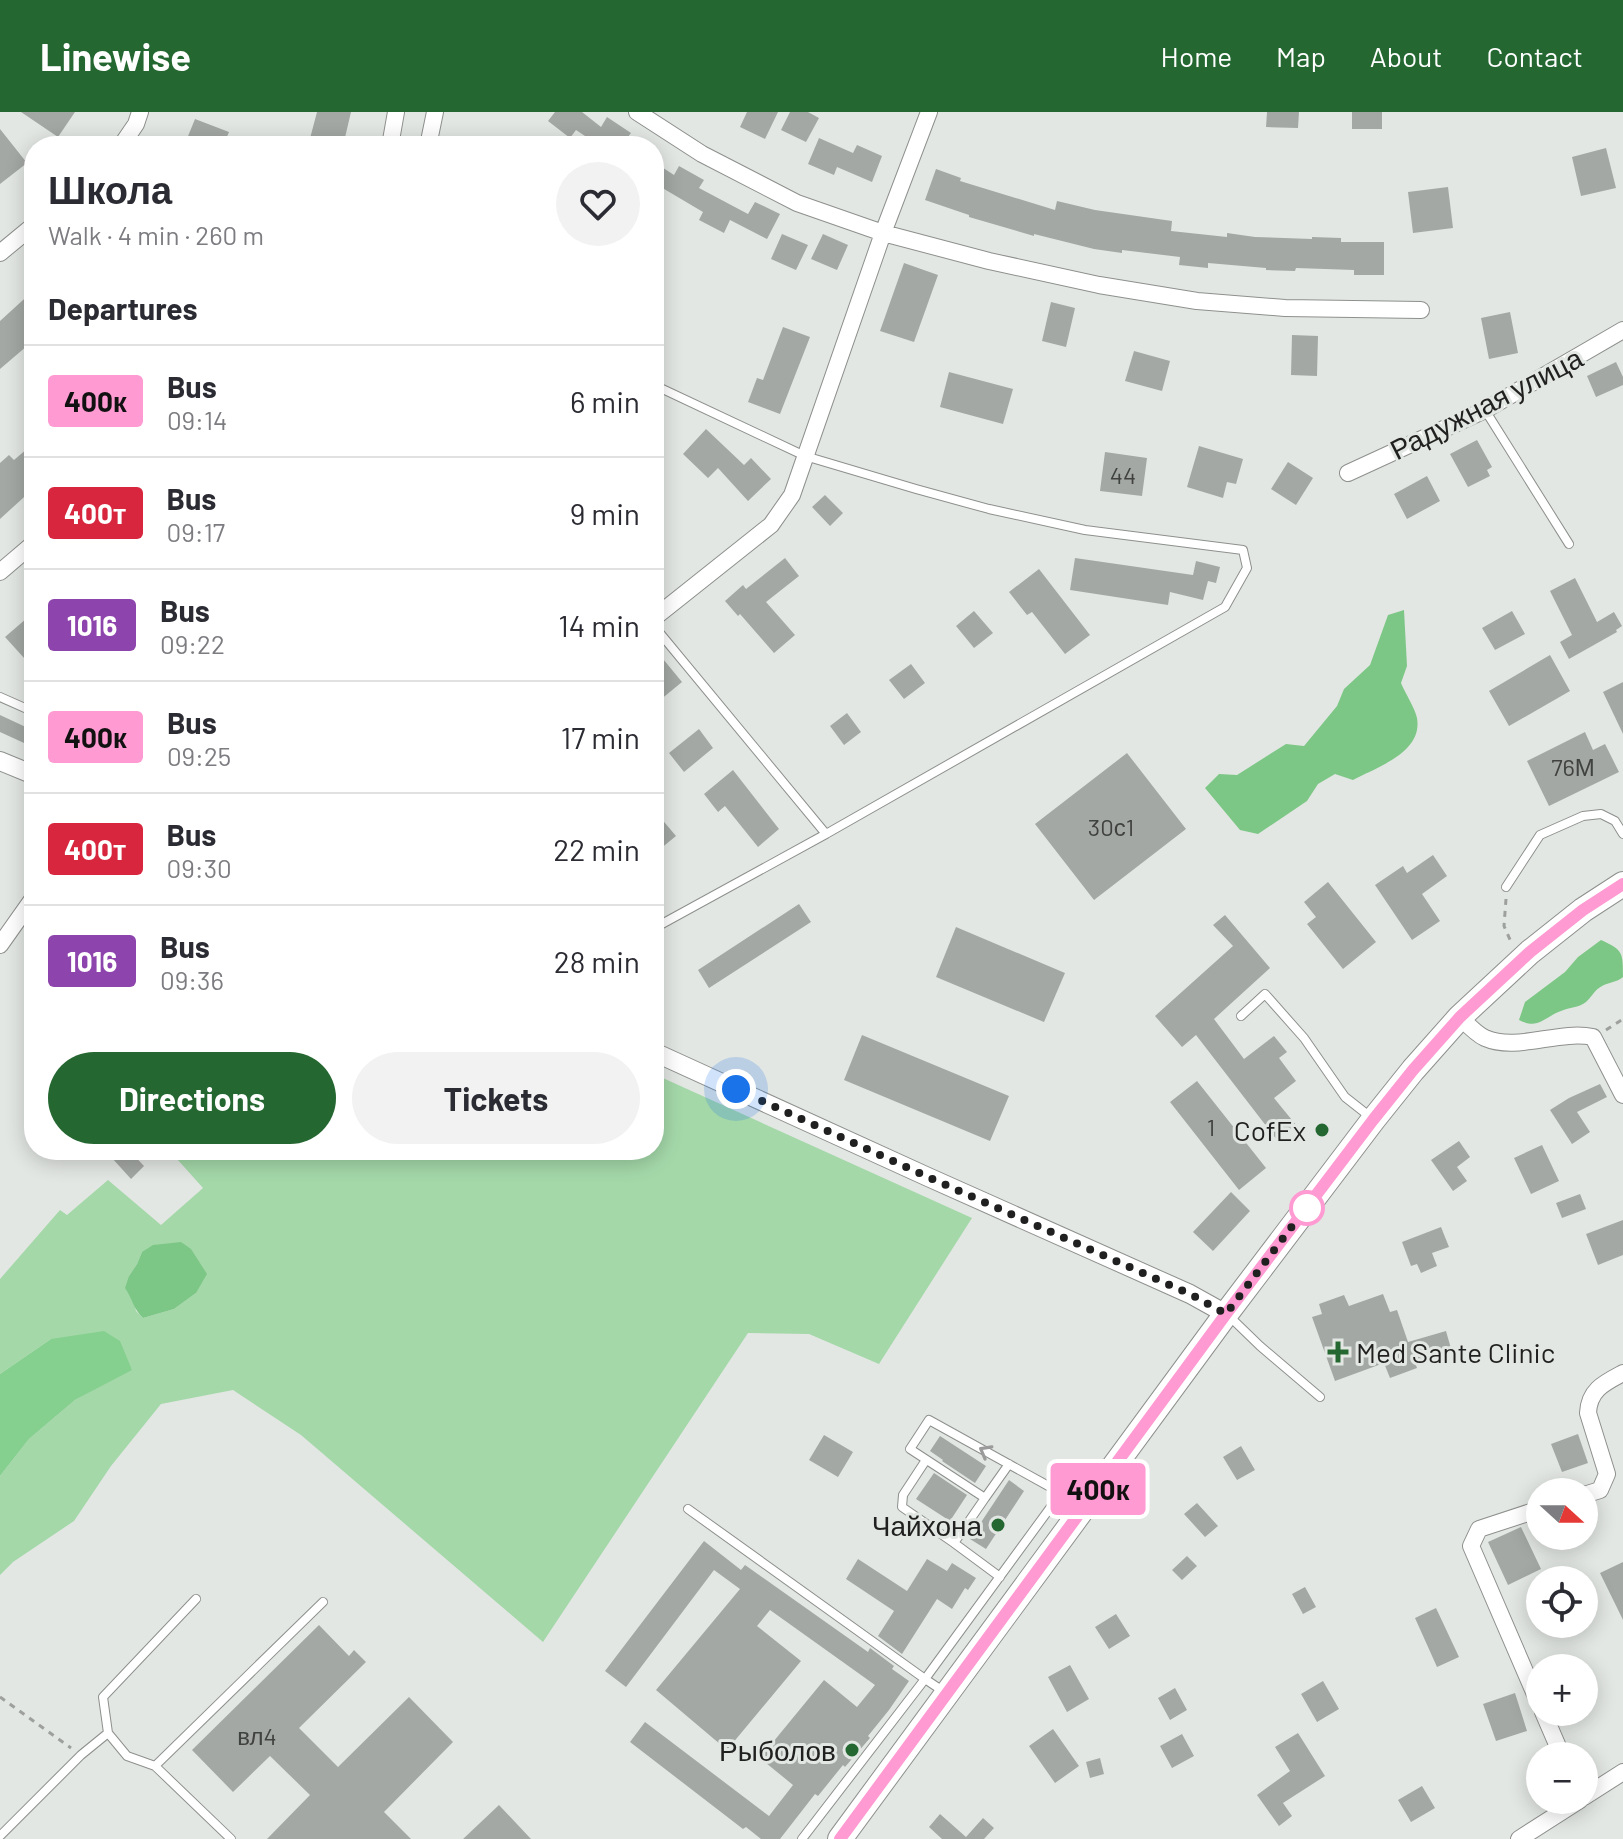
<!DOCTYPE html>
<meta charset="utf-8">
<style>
body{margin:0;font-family:Barlow,sans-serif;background:#f2f2f3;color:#2b2b33;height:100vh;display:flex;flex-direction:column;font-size:30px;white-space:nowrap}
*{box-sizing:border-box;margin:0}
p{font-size:26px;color:#7c7c81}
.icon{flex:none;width:44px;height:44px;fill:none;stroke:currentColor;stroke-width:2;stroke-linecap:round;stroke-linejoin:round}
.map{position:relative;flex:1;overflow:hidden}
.sheet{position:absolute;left:24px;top:24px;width:640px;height:1024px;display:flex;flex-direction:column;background:#fff;border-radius:32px;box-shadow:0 4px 20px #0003}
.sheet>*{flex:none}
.badge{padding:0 16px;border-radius:6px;font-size:28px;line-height:52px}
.needle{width:52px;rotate:111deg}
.controls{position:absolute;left:1526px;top:1366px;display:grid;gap:16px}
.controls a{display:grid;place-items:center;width:72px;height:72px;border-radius:50%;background:#fff;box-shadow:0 4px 20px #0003;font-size:40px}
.you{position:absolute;width:40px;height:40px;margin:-20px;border:6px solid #fff;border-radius:50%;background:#1a73e8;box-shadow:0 0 0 12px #1a73e833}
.map>.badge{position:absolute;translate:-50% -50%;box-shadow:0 0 0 4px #fff}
h2{padding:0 24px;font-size:30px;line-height:72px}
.round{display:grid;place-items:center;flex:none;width:84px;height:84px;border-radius:42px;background:#f2f2f3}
.head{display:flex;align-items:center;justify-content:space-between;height:136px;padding:0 24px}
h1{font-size:38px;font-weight:700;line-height:60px}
.cta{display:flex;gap:16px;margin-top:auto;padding:16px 24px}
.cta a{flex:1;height:92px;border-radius:48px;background:#246731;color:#fff;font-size:32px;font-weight:700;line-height:92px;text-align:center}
.cta a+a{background:#f2f2f3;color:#2b2b33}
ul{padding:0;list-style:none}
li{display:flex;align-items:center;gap:24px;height:112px;padding:0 24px;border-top:2px solid #e1e1e2}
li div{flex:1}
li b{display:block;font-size:30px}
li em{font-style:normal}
li .badge{min-width:88px;font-weight:700;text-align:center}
header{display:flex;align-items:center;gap:48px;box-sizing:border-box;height:112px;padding:0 40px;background:#246731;color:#fff}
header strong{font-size:38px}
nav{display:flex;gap:44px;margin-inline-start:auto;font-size:28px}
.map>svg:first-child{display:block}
.green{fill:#a4d8a9;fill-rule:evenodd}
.forest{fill:#7dc786}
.water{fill:#86d08f}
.building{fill:#a4a8a5}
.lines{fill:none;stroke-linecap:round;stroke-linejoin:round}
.service-casing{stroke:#8d908d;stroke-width:10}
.minor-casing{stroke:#8d908d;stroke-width:18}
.tertiary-casing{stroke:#8d908d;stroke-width:20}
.primary-casing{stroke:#8d908d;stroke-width:26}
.path{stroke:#9da09d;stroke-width:3;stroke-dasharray:6 6;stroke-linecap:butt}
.service{stroke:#fff;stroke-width:8}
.minor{stroke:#fff;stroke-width:16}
.tertiary{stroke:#fff;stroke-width:18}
.primary{stroke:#fff;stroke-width:24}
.oneway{stroke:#9a9b9a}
.line-casing{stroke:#fff;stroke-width:18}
.line{stroke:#ff9ad2;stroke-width:12}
.walk{stroke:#1f201f;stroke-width:8;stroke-dasharray:0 14.4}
.poi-dot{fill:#246731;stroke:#e3e7e3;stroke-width:3}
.stop-dot{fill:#fff;stroke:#ff9ad2;stroke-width:4}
.labels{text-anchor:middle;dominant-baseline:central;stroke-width:6;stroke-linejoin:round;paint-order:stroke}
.number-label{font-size:24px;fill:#404240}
.street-label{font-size:28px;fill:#1f201f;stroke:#e3e7e3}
.poi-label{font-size:28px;fill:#1f201f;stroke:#e3e7e3;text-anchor:end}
</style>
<header>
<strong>Linewise</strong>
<nav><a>Home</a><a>Map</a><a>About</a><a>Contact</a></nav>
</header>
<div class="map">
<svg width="1623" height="1727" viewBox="0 0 1623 1727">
<rect width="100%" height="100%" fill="#e3e7e3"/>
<path class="green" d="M654 962 972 1106 879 1252 809 1222 748 1221 543 1530 301 1323 233 1278 161 1292 111 1354 74 1409 13 1450 0 1463V1364L29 1327 75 1288 132 1257 51 1227 0 1262V1167L60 1098 67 1103 108 1068 161 1113 203 1076 169 1038H654ZM142 1140 196 1181 174 1197 143 1206 136 1199 129 1164 137 1152Z"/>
<path class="forest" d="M1404 498 1407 554 1401 571C1405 581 1415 596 1417 606 1423 641 1377 655 1353 668L1335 662 1318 672 1307 689 1258 722 1240 718 1205 676 1219 662 1237 663 1286 632 1304 634 1337 594 1344 577 1370 553 1388 503Z
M1601 828C1623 838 1623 840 1623 865 1616 871 1607 870 1599 876 1594 879 1591 886 1586 890 1578 896 1570 895 1561 899 1544 905 1539 918 1519 908L1525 890 1565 860 1578 845Z
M181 1130 191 1137 207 1162 196 1181 174 1197 143 1206C134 1198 132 1186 125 1176L129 1164 137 1152 142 1140 153 1133Z"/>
<path class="water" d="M104 1219 120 1229 132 1258 75 1288 29 1327 0 1364V1262L51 1227Z"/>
<path class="building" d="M21 0H75L58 25Z
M317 0H351L343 34H308Z
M555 0H582L601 15 607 5 631 21 621 34H600L576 18 570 26 548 9Z
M747 0H778L765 27 740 15Z
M790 0H808L819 6 806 30 781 18Z
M1267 0H1299L1298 16 1266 15Z
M1352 0H1382V17H1352Z
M195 7 229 20 223 34H184Z
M0 17 27 51 0 72Z
M819 26 853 41 857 33 882 44 872 70 837 55 834 63 808 52Z
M1606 36 1616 76 1581 84 1572 45Z
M654 50 674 63 679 54 704 68 699 76 748 102 755 90 780 102 767 127 730 108 724 121 699 108 703 100 654 71Z
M936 57 961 66 960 69 1055 98 1057 89 1095 98 1172 109 1171 119 1227 125V121L1255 125 1312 127V125L1341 126V130H1384V163H1354V158L1296 156 1295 159 1266 158V156L1208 151V156L1179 153 1180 145 1122 138V141L1094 137 1034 122V124L969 105V103L925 88Z
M1448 75 1453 116 1413 121 1408 80Z
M782 122 808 133 796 158 771 147Z
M823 122 848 133 837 158 811 147Z
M904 151 938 163 914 230 880 219Z
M34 178V228L0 257V209Z
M1051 190 1075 196 1066 235 1042 229Z
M1510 200 1518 241 1489 247 1481 206Z
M783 215 810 225 780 302 748 290 757 266 763 268Z
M1292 223 1318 224 1317 264 1291 263Z
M1134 239 1170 249 1162 279 1125 269Z
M1616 250 1623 265V273L1596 285 1587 264Z
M949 260 1013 277 1003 312 940 295Z
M706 317 744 353 751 346 771 367 748 389 718 356 708 366 683 342Z
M1477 328 1492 355 1487 358 1490 364 1468 375 1450 342Z
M34 331V376L0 407V351L9 343 14 348Z
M1199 334 1243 347 1236 372 1227 370 1223 386 1187 375Z
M1105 340 1147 346 1142 384 1100 379Z
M1288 350 1313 366 1296 393 1271 377Z
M1427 364 1440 389 1407 407 1394 382Z
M825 383 843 401 830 414 812 395Z
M785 446 799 464 766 490 795 523 774 541 740 502 738 504 725 489 743 473 746 477Z
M1075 446 1193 463 1196 449 1220 455 1216 471 1208 469 1203 488 1170 480 1168 493 1070 478Z
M1039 457 1090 523 1065 542 1032 500 1027 503 1009 480Z
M1575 466 1597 510 1614 500 1622 514 1616 518 1617 520 1569 547 1560 530 1572 523 1550 479Z
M974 499 993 521 974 536 956 514Z
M1512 499 1525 522 1495 538 1482 516Z
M34 500V557L5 525Z
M654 536 682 570 654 593Z
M1550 543 1570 579 1509 614 1489 579Z
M911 552 925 571 904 587 889 568Z
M1623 570V622L1603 580Z
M847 601 861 620 844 633 830 614Z
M0 603 30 617 24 631 0 620Z
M699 617 713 636 684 660 669 641Z
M1585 620 1593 638 1605 632 1619 660 1549 694 1527 649Z
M1127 641 1186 717 1094 788 1035 712Z
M733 658 779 717 758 735 725 694 718 700 704 682Z
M654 698 676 724 654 742Z
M1433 743 1447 764 1422 782 1440 809 1412 828 1375 773 1403 754 1407 761Z
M1328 770 1376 830 1343 857 1307 812 1316 805 1304 790Z
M799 792 811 810 709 876 698 858Z
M1225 803 1270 856 1214 907 1244 947 1274 924 1287 940 1279 946 1296 969 1274 986 1296 1013 1277 1028 1196 923 1182 935 1155 904 1233 834 1213 813Z
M956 815 1065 861 1044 910 936 865Z
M862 923 1009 984 990 1029 844 968Z
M1197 969 1266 1056 1239 1078 1170 990Z
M1600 972 1607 985 1577 1000 1590 1020 1572 1032 1550 998 1569 986Z
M1459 1029 1470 1045 1457 1055 1467 1069 1453 1079 1431 1048Z
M1542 1033 1559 1069 1531 1082 1514 1046Z
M120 1038H129L144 1054 131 1067 112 1046Z
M1231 1080 1250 1099 1213 1139 1193 1120Z
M1580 1082 1586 1097 1562 1106 1556 1091Z
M1623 1108V1143L1598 1153 1586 1122Z
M1441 1115 1449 1135 1432 1141 1437 1154 1421 1161 1417 1152 1411 1154 1402 1130Z
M1383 1182 1390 1200 1397 1198 1408 1230 1446 1219 1452 1240 1415 1250 1417 1256 1390 1266 1384 1251 1335 1269 1312 1205 1322 1202 1319 1192 1344 1183 1349 1194Z
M1578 1322 1588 1351 1562 1360 1551 1332Z
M824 1323 853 1340 838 1365 809 1348Z
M940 1324 986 1354 975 1371 942 1349 943 1348 930 1339Z
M1241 1334 1255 1358 1237 1368 1223 1345Z
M934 1361 967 1383 950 1409 916 1387Z
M1009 1368 1024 1379 986 1437 970 1427Z
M1197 1391 1218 1414 1205 1425 1184 1402Z
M1521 1415 1541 1457 1508 1473 1488 1430Z
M704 1429 741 1458 745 1453 868 1540 870 1536 894 1554 892 1557 909 1569 889 1598 868 1624 870 1626 845 1655 843 1653 818 1684 815 1682 780 1727H761L746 1715 743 1717 630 1630 645 1610 769 1704 793 1673 760 1646 824 1568 857 1595 875 1573 770 1498 757 1514 801 1549 727 1638 656 1578 740 1477 714 1458 626 1575 605 1559Z
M1187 1444 1197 1454 1182 1468 1172 1458Z
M858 1447 907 1479 927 1447 947 1459 952 1451 976 1466 968 1478 965 1476 952 1497 937 1487 902 1542 878 1524 894 1499 846 1467Z
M1623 1450V1508L1600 1461Z
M1305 1475 1316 1495 1303 1502 1292 1482Z
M1436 1496 1459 1545 1437 1555 1415 1506Z
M1116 1502 1130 1524 1109 1537 1095 1515Z
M319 1513 349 1544 354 1538 366 1550 299 1616 338 1655 409 1585 453 1630 384 1700 411 1727H267L310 1683 270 1644 233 1680 192 1638Z
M1070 1553 1089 1587 1067 1600 1048 1565Z
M1323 1569 1339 1597 1317 1610 1301 1582Z
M1175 1576 1187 1598 1170 1608 1158 1586Z
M1515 1581 1527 1619 1496 1629 1483 1592Z
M1053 1617 1079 1654 1055 1671 1029 1634Z
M1298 1621 1325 1664 1283 1691 1292 1704 1279 1714 1257 1683 1290 1659 1275 1635Z
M1182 1622 1194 1644 1172 1656 1160 1634Z
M1100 1646 1104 1662 1090 1666 1086 1650Z
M1422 1674 1435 1696 1411 1710 1398 1688Z
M499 1693 531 1727H463Z
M940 1702 966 1725 983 1706 994 1716 984 1727H942L929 1715Z"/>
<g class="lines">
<g class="service-casing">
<path id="service" d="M654 273 805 344 916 377 989 397 1085 418 1243 438 1247 456 1225 495 826 722 654 514
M1485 298 1569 432
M0 585 34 600
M1506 775 1540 723 1583 704 1601 702 1615 709 1623 722
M654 813H660L826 722
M1241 904 1265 882 1304 926 1345 985 1373 1007
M1228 1203 1260 1234 1320 1285
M926 1348 903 1383 902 1395 954 1431 1000 1465
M985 1386 1009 1352
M688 1397 925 1567 802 1727
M954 1431 985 1386 910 1337 929 1308 1061 1381 1093 1371
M196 1487 103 1585 108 1621 127 1644 155 1654 231 1727
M943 1579 925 1567 1061 1381
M155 1654 323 1490
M0 1724 81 1643 108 1621"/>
</g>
<g class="minor-casing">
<path id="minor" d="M637 0 702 42 797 91 883 121 989 149 1099 173 1197 189 1285 196 1421 198
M121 34 136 12 140 0
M390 34 396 0
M428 34 435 0
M0 141 34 113
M1348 361 1485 298 1623 218
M0 460 34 431
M654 506 771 413 792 383 883 121 929 0
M0 833 34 785
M1460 905C1467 912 1476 922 1485 926 1517 940 1558 918 1593 925L1623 983
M1584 1383 1600 1378 1607 1362 1588 1301C1589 1278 1604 1271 1623 1261
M1540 1397 1479 1417 1471 1434 1540 1594
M1543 1600 1562 1644
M1584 1685 1623 1660
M1519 1727 1580 1688"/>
</g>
<g class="tertiary-casing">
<path id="tertiary" d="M0 649 34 663
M654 940 928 1065 1190 1182 1226 1202"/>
</g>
<g class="primary-casing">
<path id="primary" d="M840 1727 1226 1202 1373 1008 1413 958 1460 905 1530 840 1583 798 1623 772"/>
</g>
<path class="path" d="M1506 787 1504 814 1511 830
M1606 918 1623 907
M0 1585 71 1636"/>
<use href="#service" class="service"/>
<use href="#minor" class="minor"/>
<use href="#tertiary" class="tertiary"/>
<use href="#primary" class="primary"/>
</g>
<defs><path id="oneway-chevron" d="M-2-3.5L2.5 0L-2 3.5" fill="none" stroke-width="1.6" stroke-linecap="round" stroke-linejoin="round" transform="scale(2)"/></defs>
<use class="oneway" href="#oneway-chevron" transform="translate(985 1339) rotate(-151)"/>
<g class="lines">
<g class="line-casing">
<path id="line" d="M840 1727 1226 1202 1373 1008 1413 958 1460 905 1530 840 1583 798 1623 772"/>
</g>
<use href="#line" class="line"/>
<path class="walk" d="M736 977 928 1065 1190 1182 1226 1202 1308 1093 1307 1096"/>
</g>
<g class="poi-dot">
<circle cx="1322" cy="1018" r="8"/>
<path d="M1334 1228h8v8h8v8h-8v8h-8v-8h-8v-8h8z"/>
<circle cx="998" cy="1413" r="8"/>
<circle cx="852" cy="1638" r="8"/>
</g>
<circle class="stop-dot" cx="1307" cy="1096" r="16"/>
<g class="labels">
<g class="number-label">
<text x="1123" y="362">44</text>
<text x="1573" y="654">76М</text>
<text x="1111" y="714">30с1</text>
<text x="1211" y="1014">1</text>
<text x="257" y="1623">вл4</text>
</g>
<g class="street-label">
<text transform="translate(1486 291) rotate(-27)">Радужная улица</text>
</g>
<g class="poi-label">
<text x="1306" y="1018">CofEx</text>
<text x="1356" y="1240" text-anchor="start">Med Sante Clinic</text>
<text x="982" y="1413">Чайхона</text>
<text x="836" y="1638">Рыболов</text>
</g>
</g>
</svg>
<div class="controls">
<a><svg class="needle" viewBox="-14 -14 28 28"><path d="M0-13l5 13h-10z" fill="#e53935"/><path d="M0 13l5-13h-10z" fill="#7c7c81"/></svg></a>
<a><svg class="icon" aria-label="locate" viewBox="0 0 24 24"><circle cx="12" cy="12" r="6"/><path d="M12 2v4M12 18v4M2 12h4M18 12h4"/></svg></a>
<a>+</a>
<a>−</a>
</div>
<div class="you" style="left:736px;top:977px"></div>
<b class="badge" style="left:1098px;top:1377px;background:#ff9ad2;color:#111">400к</b>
<section class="sheet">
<div class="head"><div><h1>Школа</h1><p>Walk · 4 min · 260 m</p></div><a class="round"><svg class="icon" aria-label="heart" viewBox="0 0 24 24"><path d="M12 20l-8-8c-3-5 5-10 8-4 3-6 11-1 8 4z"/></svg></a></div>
<h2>Departures</h2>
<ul>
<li><span class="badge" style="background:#ff9ad2;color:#111">400к</span><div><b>Bus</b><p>09:14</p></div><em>6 min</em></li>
<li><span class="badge" style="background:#d7263d;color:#fff">400т</span><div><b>Bus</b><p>09:17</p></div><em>9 min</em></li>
<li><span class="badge" style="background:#8e44ad;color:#fff">1016</span><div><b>Bus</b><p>09:22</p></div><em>14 min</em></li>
<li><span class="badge" style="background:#ff9ad2;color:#111">400к</span><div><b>Bus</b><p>09:25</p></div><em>17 min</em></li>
<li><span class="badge" style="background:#d7263d;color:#fff">400т</span><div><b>Bus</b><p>09:30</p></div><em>22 min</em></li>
<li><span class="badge" style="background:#8e44ad;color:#fff">1016</span><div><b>Bus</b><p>09:36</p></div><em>28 min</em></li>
</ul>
<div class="cta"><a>Directions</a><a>Tickets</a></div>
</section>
</div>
